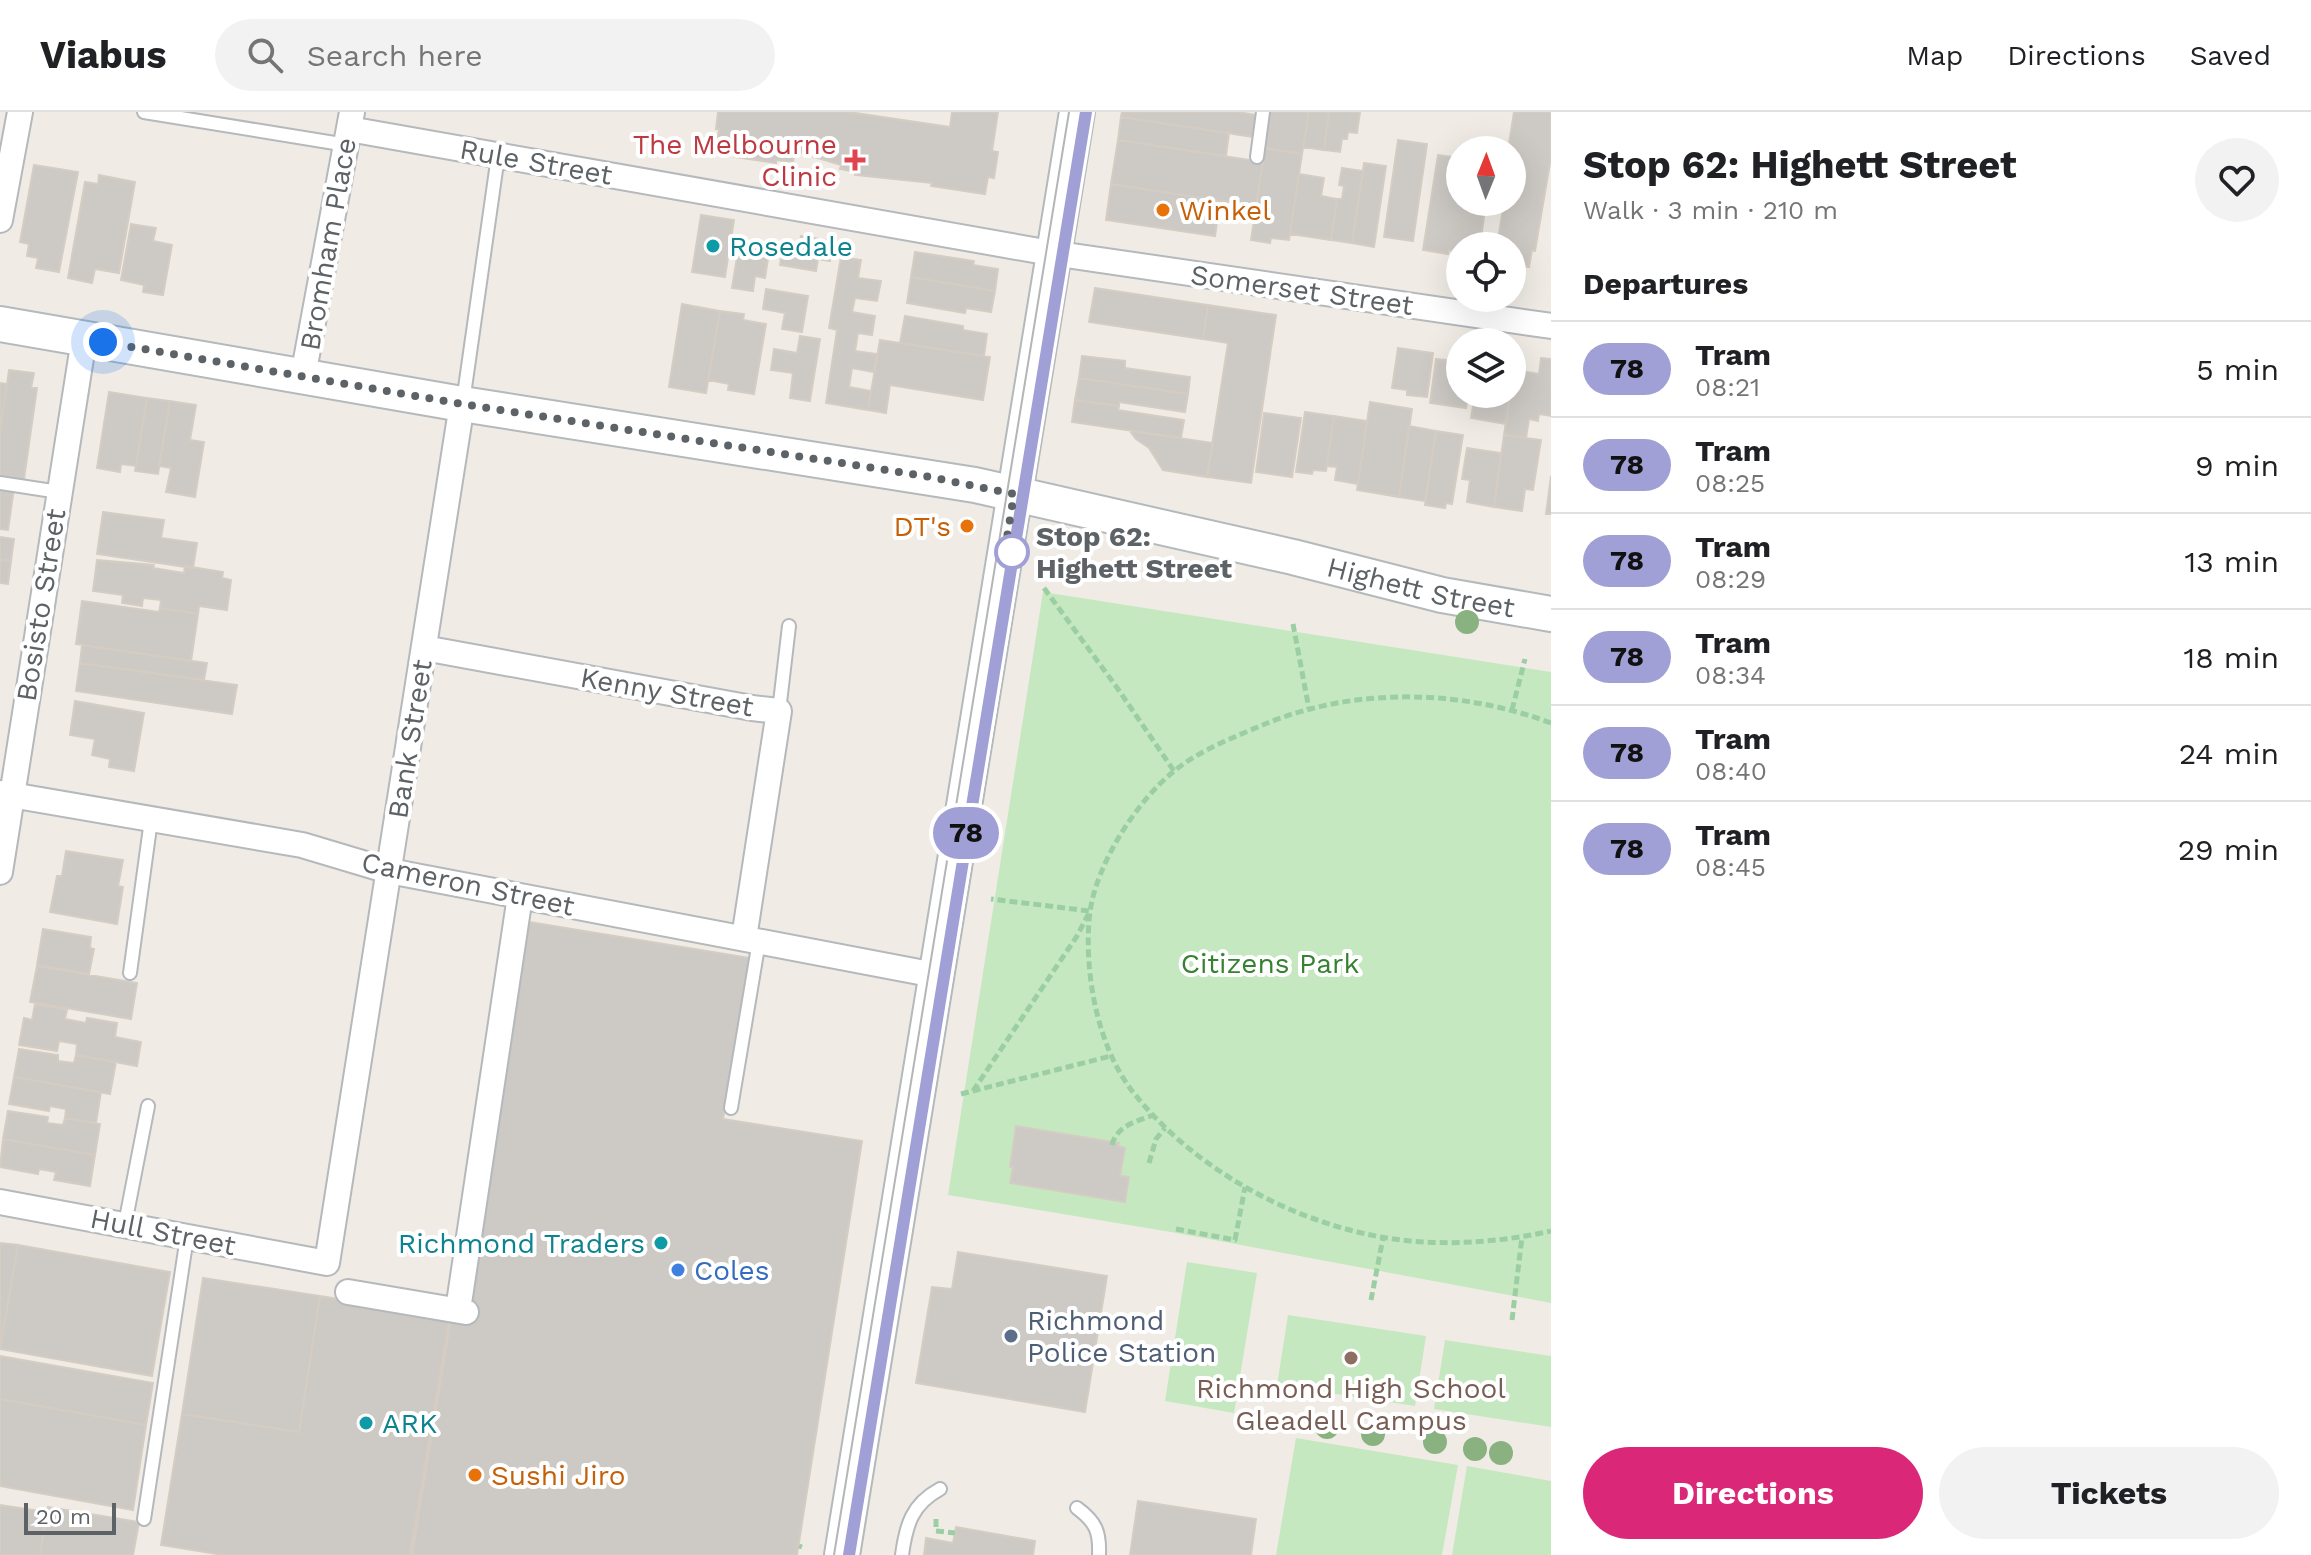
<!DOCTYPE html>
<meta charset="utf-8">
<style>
body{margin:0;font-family:"Work Sans",sans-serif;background:#f2f2f2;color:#202124;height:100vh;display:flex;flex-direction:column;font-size:30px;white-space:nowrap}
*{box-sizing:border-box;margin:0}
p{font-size:26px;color:#757577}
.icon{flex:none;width:44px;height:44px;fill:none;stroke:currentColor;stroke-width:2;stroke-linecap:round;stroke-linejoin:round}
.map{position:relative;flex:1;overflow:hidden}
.panel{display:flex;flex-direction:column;background:#fff;width:760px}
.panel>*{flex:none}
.badge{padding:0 16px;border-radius:26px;font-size:28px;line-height:52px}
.needle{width:52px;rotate:1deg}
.fabs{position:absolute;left:1446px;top:24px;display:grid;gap:16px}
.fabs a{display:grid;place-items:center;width:80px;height:80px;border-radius:50%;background:#fff;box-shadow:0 8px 32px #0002;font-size:40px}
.scale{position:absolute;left:24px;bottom:20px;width:92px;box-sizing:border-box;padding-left:8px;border:4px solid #5c6266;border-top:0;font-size:22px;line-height:28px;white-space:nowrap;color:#5c6266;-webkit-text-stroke:6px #fff;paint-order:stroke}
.you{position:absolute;width:40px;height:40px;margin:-20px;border:6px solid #fff;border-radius:50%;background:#1a73e8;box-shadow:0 0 0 12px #1a73e833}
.map>.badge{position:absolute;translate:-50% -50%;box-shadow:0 0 0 4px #fff}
h2{padding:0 32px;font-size:30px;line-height:72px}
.round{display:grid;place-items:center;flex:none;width:84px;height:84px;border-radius:42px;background:#f2f2f2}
.head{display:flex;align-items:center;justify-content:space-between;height:136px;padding:0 32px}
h1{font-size:38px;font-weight:700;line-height:60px}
.action{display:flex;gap:16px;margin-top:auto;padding:16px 32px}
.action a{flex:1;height:92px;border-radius:48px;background:#db2777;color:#fff;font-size:32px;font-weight:700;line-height:92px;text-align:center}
.action a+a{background:#f2f2f2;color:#202124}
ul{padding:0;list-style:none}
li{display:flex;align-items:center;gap:24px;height:96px;padding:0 32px;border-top:2px solid #e0e0e0}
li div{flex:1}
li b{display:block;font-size:30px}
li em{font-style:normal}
li .badge{min-width:88px;font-weight:700;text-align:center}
header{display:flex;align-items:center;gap:48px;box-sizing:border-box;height:112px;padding:0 40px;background:#fff;border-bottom:2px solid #e0e0e0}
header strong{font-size:38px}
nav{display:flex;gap:44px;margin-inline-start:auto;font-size:28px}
.search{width:560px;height:72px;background:#f2f2f2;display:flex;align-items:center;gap:20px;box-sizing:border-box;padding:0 28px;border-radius:44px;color:#757577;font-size:30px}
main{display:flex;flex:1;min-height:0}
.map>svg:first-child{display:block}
.green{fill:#c5e8c0}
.building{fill:#cdc9c4;stroke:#d5cdc3;stroke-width:2}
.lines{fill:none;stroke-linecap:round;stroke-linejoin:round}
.lane-casing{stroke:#b5b8bc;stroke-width:16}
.street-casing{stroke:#b5b8bc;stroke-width:28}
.secondary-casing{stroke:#b3b9bd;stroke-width:38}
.path{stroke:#9bcfa3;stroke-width:5;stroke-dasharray:8 4;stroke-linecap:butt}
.lane{stroke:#fff;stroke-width:12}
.street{stroke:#fff;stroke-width:24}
.secondary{stroke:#fff;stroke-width:34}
.tram{stroke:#b4b5b6;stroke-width:2}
.tree{fill:#8ab281}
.line-casing{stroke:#fff;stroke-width:18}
.line{stroke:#a0a0d6;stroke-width:12}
.walk{stroke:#5c6266;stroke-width:8;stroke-dasharray:0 14.4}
.health-dot{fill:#e0444e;stroke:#fff;stroke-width:3}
.food-dot{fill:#e8710a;stroke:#fff;stroke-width:3}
.culture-dot{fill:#0f9aa8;stroke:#fff;stroke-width:3}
.stop-dot{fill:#fff;stroke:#a0a0d6;stroke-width:4}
.shop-dot{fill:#3f7fe0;stroke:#fff;stroke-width:3}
.service-dot{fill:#5c6f8a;stroke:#fff;stroke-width:3}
.education-dot{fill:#8d6e63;stroke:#fff;stroke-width:3}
.labels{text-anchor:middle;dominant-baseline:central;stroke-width:8;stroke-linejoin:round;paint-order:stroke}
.health-label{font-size:28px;fill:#be3a42;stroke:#fff;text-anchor:end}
.street-label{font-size:28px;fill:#5c6266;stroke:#fff}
.food-label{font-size:28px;fill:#c56008;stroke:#fff;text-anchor:start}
.culture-label{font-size:28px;fill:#0d838f;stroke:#fff;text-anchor:start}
.stop-label{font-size:28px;font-weight:bold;fill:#5c6266;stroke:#fff;text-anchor:start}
.park-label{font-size:28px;fill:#368230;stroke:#fff}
.shop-label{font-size:28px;fill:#366cbe;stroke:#fff;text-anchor:start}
.service-label{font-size:28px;fill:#4e5e75;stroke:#fff;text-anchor:start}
.education-label{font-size:28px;fill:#785e54;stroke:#fff}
</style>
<header>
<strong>Viabus</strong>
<div class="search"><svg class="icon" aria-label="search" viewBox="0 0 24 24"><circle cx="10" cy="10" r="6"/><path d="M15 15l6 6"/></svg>Search here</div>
<nav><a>Map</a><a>Directions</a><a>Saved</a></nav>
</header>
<main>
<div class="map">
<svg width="1551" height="1443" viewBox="0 0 1551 1443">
<rect width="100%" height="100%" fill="#f0ece5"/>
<path class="green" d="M1043 480 1551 560V1191L1171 1120 948 1083Z
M1187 1150 1257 1161 1234 1301 1165 1289Z
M1288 1203 1426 1224 1415 1294 1277 1273Z
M1445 1228 1551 1244V1315L1434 1297Z
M1296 1326 1458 1353 1442 1443H1276Z
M1467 1354 1551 1369V1443H1452Z"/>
<path class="building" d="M718 0H849L950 15 952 0H998L992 39 998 40 994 66 988 65 985 82 931 74 932 71 855 63 856 60 840 57 841 53 795 39 793 50 776 48V51L734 45V41L716 39 719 17H716Z
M1122 0H1237L1257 3 1254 25 1121 5Z
M1270 0H1309L1302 42 1265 36Z
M1309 0H1329L1324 38 1303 35Z
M1329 0H1360L1357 21 1348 20 1347 27H1342L1340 40 1324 38Z
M1514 0H1551V45L1535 139 1532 138 1529 155 1512 152V134H1493L1494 127 1498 128 1504 90H1512V78H1515L1518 61 1512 60V38H1508Z
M1121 5 1229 21 1226 44 1118 28Z
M1118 28 1263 50 1256 94 1111 72Z
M1398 28 1427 32 1413 129 1384 125Z
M1265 36 1302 42 1289 128 1271 126 1270 131 1251 128Z
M1438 43 1460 46V90H1486L1480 134H1460V140L1449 138 1448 142 1423 138Z
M1364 51 1386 54 1374 135 1352 131Z
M34 53 78 60 59 160 36 156 38 146 27 144 29 132 20 130Z
M1342 56 1363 59 1352 131 1331 128 1337 87H1342L1344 74 1339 73Z
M1299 62 1324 66 1321 84 1337 87 1331 128 1290 122Z
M99 63 135 70 119 161 95 157 92 171 68 166 85 70 98 72Z
M1111 72 1220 89 1215 124 1106 108Z
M701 103 734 108 725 165 692 160Z
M131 112 156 116 153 129 172 133 163 183 143 180 144 173 121 168Z
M801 124 833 129 830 149 818 147 816 159 780 153 783 132 799 135Z
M752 131 770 134 765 166 755 164 753 179 732 176 737 145 749 147Z
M915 140 974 149 973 153 998 157 995 179 911 165Z
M841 145 861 148 858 166 881 169 877 189 855 186 852 200 875 204 872 223 858 221 855 239 877 242 874 260 852 256 849 275 871 279 868 298 826 291 837 218 829 216Z
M911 165 995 179 991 200 966 196 965 201 907 191Z
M1095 176 1208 193 1203 227 1089 210Z
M766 177 808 184 802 220 782 217 785 201 763 197Z
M682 192 720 199 706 281 669 275Z
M1208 193 1276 203 1251 371 1207 365 1228 231 1203 227Z
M720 199 744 202 743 208 766 212 754 282 728 278 729 272 708 268Z
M905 204 963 214V218L987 222 984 244 900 231Z
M800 224 820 227 810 289 790 286 793 261 771 258 774 237 797 241Z
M880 228 990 245 983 288 890 273 886 301 868 298Z
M1398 236 1433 241 1427 285 1407 283V278L1392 276Z
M1082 244 1125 249V256L1190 265 1188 282 1079 266Z
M1541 246 1551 247V304L1539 302 1538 309 1529 307 1526 326 1504 323 1514 258 1539 262Z
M1436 247 1455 249 1454 255 1460 256V282H1468L1466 296 1430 291Z
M9 258 34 261 31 276H37L24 367 0 363V321Z
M1079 266 1188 282 1185 300 1119 290V294L1075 288Z
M0 271 7 272 0 321Z
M109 280 147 286 136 354 121 352 120 360 97 356Z
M1475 282H1510L1506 312 1471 306Z
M147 286 170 289 158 362 135 359Z
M1075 288 1119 294 1118 298 1184 308 1181 326 1072 310Z
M170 289 196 293 190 328 204 330 195 385 166 380 171 356 159 354Z
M1370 290 1412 297 1399 385 1357 378Z
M1305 300 1334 304 1326 359 1313 358 1312 362 1296 360Z
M1264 301 1301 306 1292 365 1256 360Z
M1334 304 1367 309 1358 372 1335 368 1337 355 1327 354Z
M1409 314 1436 319 1425 389 1399 385Z
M1130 319 1213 331 1207 365 1163 358 1149 336 1136 327Z
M1436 319 1463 323 1452 392 1446 391 1445 396 1425 393Z
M1504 323 1541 328 1533 378 1525 377 1522 399 1494 395Z
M1467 336 1501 341 1494 395 1467 390 1470 368 1462 367Z
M1551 364V402H1546Z
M0 374 14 376 8 418 0 417Z
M103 400 164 408 161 426 197 431 193 456 97 442Z
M0 425 14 427 11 449 0 448Z
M0 448 11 449 8 472 0 471Z
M97 448 154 453 153 456 184 461 185 454 223 460 222 466 231 468 227 498 199 494 198 502 160 496 161 488 143 486 142 494 122 491 123 483 93 479Z
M82 489 159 500 160 496 198 502 191 549 76 532Z
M82 533 207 551 204 568 80 551Z
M80 551 237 573 232 602 76 579Z
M75 589 144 601 134 659 109 655 110 647 92 643 95 627 70 623Z
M66 739 123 748 118 774 123 775 117 812 50 800 57 764H62Z
M517 808 756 847 723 1007 862 1029 797 1443H412Z
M43 817 91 825 90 836 94 837 89 862 37 853Z
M37 854 137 871 131 907 30 890Z
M35 892 67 898 65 907 86 911 87 906 117 911 115 925 141 930 137 954 76 943 77 932 59 929 57 939 19 933 24 906 32 908Z
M19 937 58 943V949L74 951 76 943 116 950 110 982 14 965Z
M14 965 101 980 96 1011 65 1006 66 997 50 994 49 999 9 992Z
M8 999 48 1005 47 1011 63 1013 65 1006 100 1012 95 1043 3 1027Z
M1016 1014 1119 1031 1118 1034 1125 1036 1120 1064 1129 1065 1125 1090 1010 1071 1013 1055H1010Z
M3 1027 95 1043 90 1074 54 1068 56 1060 39 1057 38 1062 0 1055Z
M0 1131 18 1133 0 1237Z
M18 1133 170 1160 152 1264 0 1237Z
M958 1140 1107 1164 1085 1300 916 1271 932 1175 952 1177Z
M203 1166 320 1184 299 1320 182 1302Z
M320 1184 450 1205 410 1443H223L161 1433 182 1302 299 1320Z
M0 1244 153 1271 146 1313 0 1287Z
M0 1287 146 1313 133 1398 0 1374Z
M1138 1389 1256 1407 1251 1443H1130Z
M0 1393 47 1400 40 1443H0Z
M48 1395 139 1410 133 1443H40Z
M956 1415 1035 1429 1033 1443H924L926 1426 953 1431Z"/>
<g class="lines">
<g class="lane-casing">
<path id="lane" d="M144 0 347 33
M1257 45 1263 0
M463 290 498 44
M0 371 59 380
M779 599 789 514
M130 861 151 708
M731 996 759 829
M125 1112 148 994
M1077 1396C1096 1410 1100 1420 1099 1443
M144 1407 187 1125
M902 1443C906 1413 912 1392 940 1377"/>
</g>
<g class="street-casing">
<path id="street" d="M349 17 1045 140 1551 214
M0 108 20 0
M303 264 352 0
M424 536 752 596 779 599 744 826
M0 681 302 733 389 759 935 863
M0 760 84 227
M0 1090 327 1151 462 292
M348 1180 466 1200
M458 1198 520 784"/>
</g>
<g class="secondary-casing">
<g id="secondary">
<path id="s1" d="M0 212 462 292 975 373 1293 445 1442 483 1551 502"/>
<path d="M842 1443 1077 0"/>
</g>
</g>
<path class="path" d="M1044 476 1118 577 1174 659
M1293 512 1309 597
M1512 598 1525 547
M1551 611C1460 577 1355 575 1265 612 1234 625 1198 639 1173 660 1136 690 1096 753 1090 800 1083 857 1097 935 1133 980 1192 1055 1287 1108 1381 1125 1436 1135 1497 1131 1551 1119
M973 979 1077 824 1090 799 991 787
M961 982 1111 944
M1112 1033C1117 1013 1136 1010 1153 1003
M1149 1051 1156 1027 1165 1016
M1176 1117 1235 1128 1245 1075
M1371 1188 1383 1126
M1512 1208 1522 1125
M936 1407V1419L955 1421
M799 1434 802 1435"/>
<use href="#lane" class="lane"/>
<use href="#street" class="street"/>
<use href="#secondary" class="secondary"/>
<path class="tram" d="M834 1443 1069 0
M849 1443 1086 0"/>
</g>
<g class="tree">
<circle cx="1467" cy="510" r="12"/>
<circle cx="1327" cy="1315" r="12"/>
<circle cx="1373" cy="1322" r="12"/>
<circle cx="1435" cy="1330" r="12"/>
<circle cx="1475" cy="1337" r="12"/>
<circle cx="1501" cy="1341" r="12"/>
</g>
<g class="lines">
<g class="line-casing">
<path id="line" d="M849 1443 1086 0"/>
</g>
<use href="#line" class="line"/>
<path class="walk" d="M103 230 462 292 925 364 1014 382 1005 438 1012 440"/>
</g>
<path class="health-dot" d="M851 36h8v8h8v8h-8v8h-8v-8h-8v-8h8z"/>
<g class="food-dot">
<circle cx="1163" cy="98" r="8"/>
<circle cx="967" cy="414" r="8"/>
<circle cx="475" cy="1363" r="8"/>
</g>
<g class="culture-dot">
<circle cx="713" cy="134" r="8"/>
<circle cx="661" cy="1131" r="8"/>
<circle cx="366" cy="1311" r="8"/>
</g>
<circle class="stop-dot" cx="1012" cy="440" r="16"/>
<circle class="shop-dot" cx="678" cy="1158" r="8"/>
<circle class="service-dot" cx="1011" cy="1224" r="8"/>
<circle class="education-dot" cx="1351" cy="1246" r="8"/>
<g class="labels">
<g class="health-label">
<text x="837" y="32">The Melbourne<tspan x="837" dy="32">Clinic</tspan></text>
</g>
<g class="street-label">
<text transform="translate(536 50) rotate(10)">Rule Street</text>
<text transform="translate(328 132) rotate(-80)">Bromham Place</text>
<text transform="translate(1302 178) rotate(8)">Somerset Street</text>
<text stroke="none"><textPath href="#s1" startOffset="1446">Highett Street</textPath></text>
<text transform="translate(41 493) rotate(-81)">Bosisto Street</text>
<text transform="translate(667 580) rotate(10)">Kenny Street</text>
<text transform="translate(410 627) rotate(-81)">Bank Street</text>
<text transform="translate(468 772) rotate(12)">Cameron Street</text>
<text transform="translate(163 1120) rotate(11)">Hull Street</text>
</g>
<g class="food-label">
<text x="1179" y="98">Winkel</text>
<text x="951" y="414" text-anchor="end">DT's</text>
<text x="491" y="1363">Sushi Jiro</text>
</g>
<g class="culture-label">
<text x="729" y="134">Rosedale</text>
<text x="645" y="1131" text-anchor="end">Richmond Traders</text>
<text x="382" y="1311">ARK</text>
</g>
<g class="stop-label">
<text x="1036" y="424">Stop 62:<tspan x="1036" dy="32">Highett Street</tspan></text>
</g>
<g class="park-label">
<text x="1270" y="851">Citizens Park</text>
</g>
<g class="shop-label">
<text x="694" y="1158">Coles</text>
</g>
<g class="service-label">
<text x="1027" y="1208">Richmond<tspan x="1027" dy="32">Police Station</tspan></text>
</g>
<g class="education-label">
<text x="1351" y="1276">Richmond High School<tspan x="1351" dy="32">Gleadell Campus</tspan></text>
</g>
</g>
</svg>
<div class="fabs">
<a><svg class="needle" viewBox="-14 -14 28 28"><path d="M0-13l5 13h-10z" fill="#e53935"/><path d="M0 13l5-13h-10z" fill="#757577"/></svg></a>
<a><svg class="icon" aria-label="locate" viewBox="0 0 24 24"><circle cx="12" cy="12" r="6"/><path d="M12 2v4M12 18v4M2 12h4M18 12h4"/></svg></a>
<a><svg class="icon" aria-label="layers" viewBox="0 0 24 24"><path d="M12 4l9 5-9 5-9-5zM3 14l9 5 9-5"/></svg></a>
</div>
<div class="scale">20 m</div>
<div class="you" style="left:103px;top:230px"></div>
<b class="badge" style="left:966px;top:721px;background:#a0a0d6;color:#111">78</b>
</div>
<section class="panel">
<div class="head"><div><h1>Stop 62: Highett Street</h1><p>Walk · 3 min · 210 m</p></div><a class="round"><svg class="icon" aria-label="heart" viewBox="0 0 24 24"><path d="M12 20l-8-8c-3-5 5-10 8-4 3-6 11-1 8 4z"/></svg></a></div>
<h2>Departures</h2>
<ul>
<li><span class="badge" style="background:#a0a0d6;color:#111">78</span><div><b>Tram</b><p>08:21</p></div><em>5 min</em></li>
<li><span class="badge" style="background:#a0a0d6;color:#111">78</span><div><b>Tram</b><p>08:25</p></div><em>9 min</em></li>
<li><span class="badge" style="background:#a0a0d6;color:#111">78</span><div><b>Tram</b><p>08:29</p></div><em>13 min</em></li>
<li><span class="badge" style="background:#a0a0d6;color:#111">78</span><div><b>Tram</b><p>08:34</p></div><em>18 min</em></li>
<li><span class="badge" style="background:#a0a0d6;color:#111">78</span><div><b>Tram</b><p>08:40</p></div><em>24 min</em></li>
<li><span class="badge" style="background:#a0a0d6;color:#111">78</span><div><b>Tram</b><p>08:45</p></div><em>29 min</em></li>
</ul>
<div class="action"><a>Directions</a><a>Tickets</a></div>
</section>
</main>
